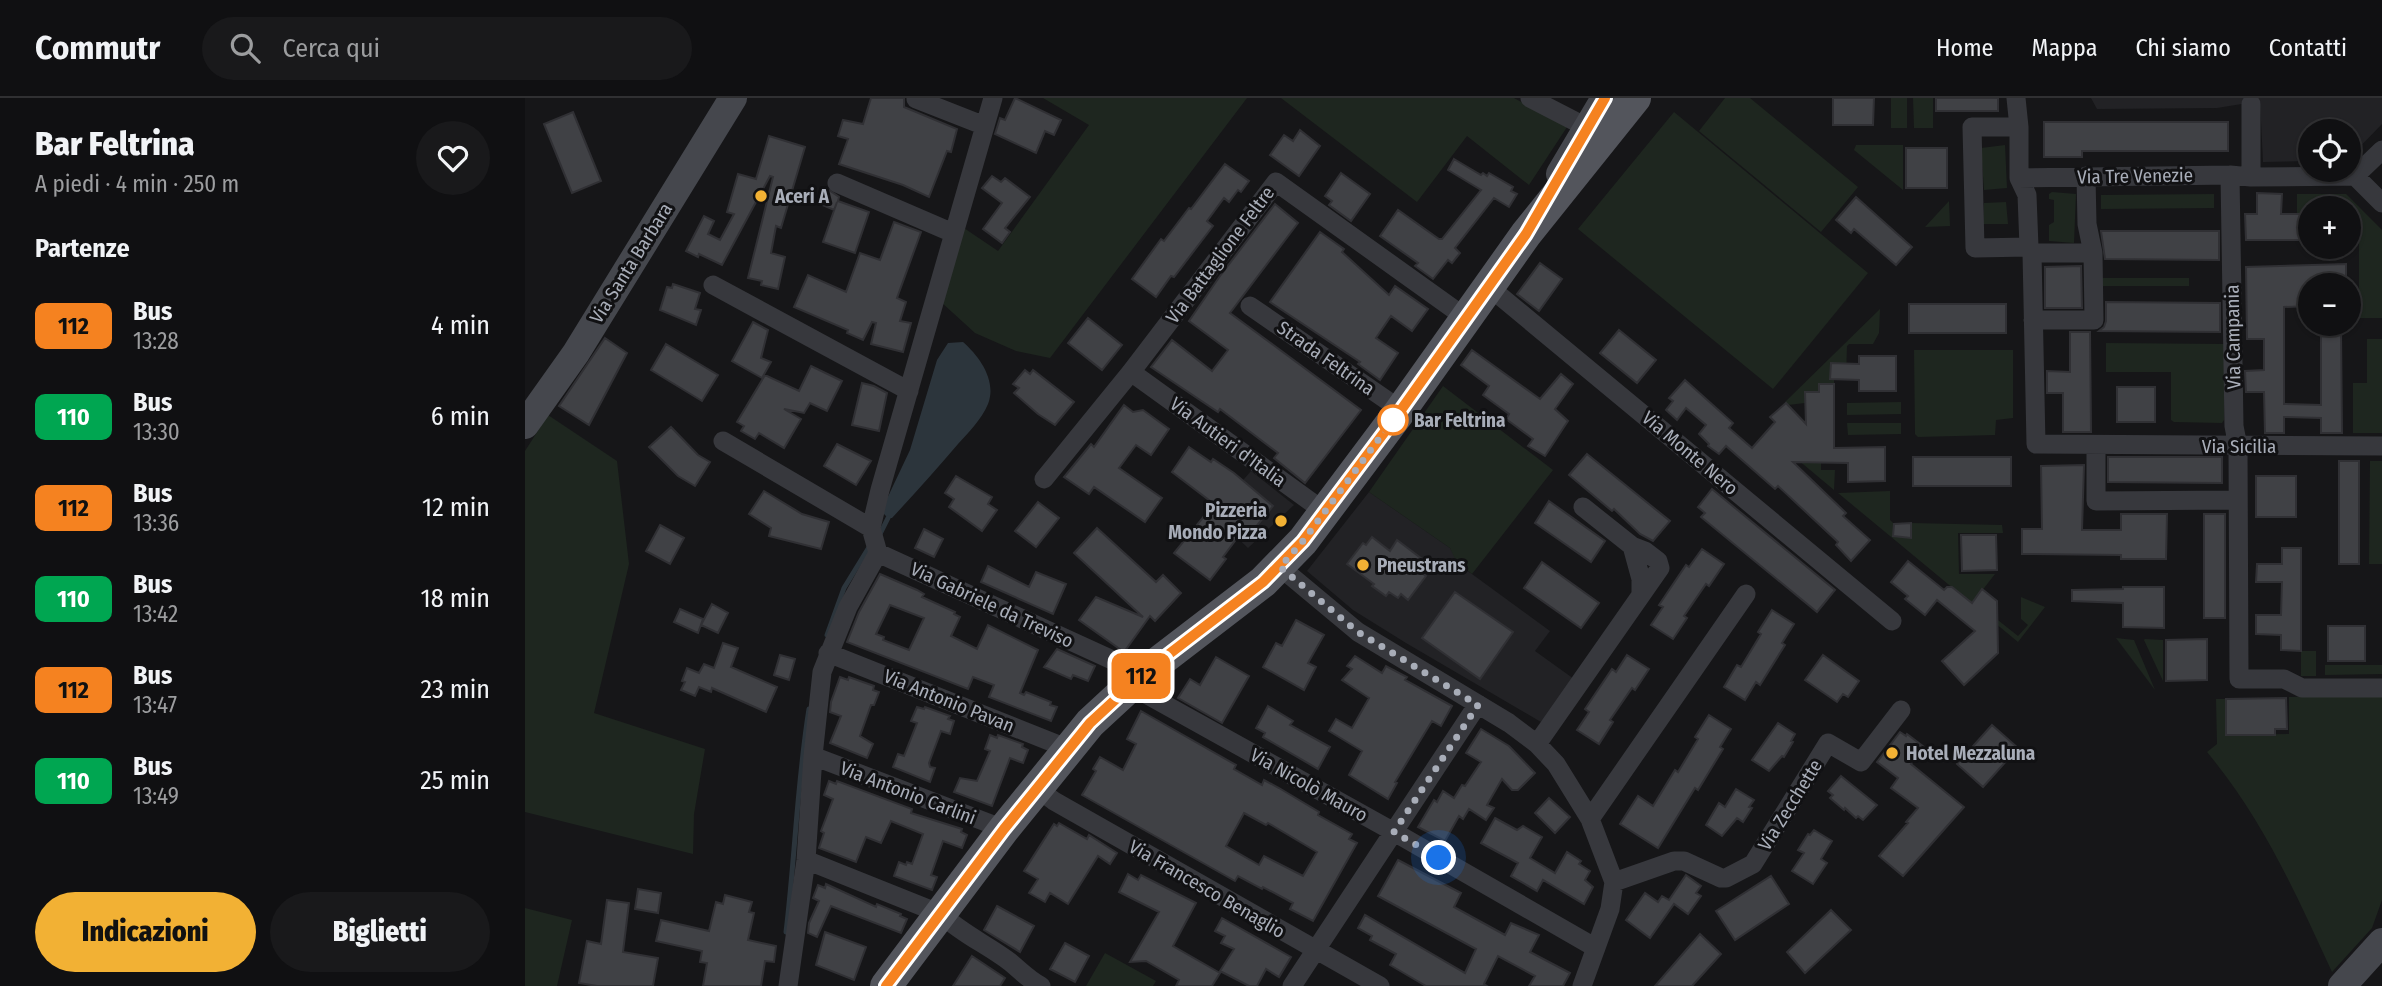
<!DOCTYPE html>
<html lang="it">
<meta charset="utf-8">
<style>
body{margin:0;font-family:"Fira Sans Condensed",sans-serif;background:#19191b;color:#f1f3f6;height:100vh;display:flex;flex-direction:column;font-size:26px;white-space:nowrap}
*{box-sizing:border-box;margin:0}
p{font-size:23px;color:#9c9d9f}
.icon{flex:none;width:38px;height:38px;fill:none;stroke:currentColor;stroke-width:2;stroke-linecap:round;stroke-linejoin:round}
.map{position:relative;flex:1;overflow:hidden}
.panel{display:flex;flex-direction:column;background:#101012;width:525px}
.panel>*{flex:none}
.badge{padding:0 14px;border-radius:10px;font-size:24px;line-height:46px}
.buttons{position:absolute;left:1773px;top:21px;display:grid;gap:14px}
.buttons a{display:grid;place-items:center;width:63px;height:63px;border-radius:50%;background:#101012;box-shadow:0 2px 5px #0004,0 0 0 2px #303032;font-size:35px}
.you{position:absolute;width:35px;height:35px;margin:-18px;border:5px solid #fff;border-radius:50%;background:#1a73e8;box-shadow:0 0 0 10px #1a73e833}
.map>.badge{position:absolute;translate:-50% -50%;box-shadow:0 0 0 4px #fff}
h2{padding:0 35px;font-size:26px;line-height:63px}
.round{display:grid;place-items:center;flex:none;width:74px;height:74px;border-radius:37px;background:#19191b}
.summary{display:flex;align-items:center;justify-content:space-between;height:119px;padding:0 35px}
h1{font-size:33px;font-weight:800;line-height:52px}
.button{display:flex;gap:14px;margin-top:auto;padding:14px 35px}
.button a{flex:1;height:80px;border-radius:42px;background:#f2b134;color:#111;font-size:28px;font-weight:800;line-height:80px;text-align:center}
.button a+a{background:#19191b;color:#f1f3f6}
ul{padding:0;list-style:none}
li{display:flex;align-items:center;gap:21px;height:91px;padding:0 35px}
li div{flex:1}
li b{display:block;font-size:26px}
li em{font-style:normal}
li .badge{min-width:77px;font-weight:700;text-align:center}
header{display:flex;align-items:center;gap:42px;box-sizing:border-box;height:98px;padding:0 35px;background:#101012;border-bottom:2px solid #303032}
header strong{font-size:33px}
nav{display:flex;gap:38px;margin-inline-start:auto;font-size:24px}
.search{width:490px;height:63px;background:#19191b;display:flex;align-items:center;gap:18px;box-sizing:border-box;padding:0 24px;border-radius:38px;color:#9c9d9f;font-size:26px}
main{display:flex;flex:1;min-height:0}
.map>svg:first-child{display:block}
.built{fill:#222225}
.green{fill:#1e261f}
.water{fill:#2c353c}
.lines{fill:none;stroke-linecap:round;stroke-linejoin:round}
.stream{stroke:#2c353c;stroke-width:5}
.building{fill:#404145;stroke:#303034;stroke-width:2;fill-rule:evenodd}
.street{stroke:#37383d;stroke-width:19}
.secondary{stroke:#45474d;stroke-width:28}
.primary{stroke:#53555c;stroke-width:32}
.line-casing{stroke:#fff;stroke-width:16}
.line{stroke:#f58220;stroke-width:10}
.walk{stroke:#a8adb8;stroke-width:7;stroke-dasharray:0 12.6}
.poi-dot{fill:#f2b134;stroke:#111113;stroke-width:2.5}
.stop-dot{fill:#fff;stroke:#f58220;stroke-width:3.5}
.labels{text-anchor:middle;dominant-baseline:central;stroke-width:6;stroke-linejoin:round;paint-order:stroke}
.street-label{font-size:19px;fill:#a8adb8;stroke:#111113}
.poi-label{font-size:19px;font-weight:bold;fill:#a8adb8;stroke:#111113;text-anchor:start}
.stop-label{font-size:19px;font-weight:bold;fill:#a8adb8;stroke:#111113;text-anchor:start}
</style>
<header>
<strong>Commutr</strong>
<div class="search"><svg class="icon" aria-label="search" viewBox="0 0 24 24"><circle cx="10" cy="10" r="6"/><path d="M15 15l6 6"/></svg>Cerca qui</div>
<nav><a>Home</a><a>Mappa</a><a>Chi siamo</a><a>Contatti</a></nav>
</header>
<main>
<section class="panel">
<div class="summary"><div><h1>Bar Feltrina</h1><p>A piedi · 4 min · 250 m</p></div><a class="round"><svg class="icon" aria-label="heart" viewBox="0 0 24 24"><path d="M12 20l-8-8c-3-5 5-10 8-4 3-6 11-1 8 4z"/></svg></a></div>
<h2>Partenze</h2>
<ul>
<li><span class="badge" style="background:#f58220;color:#111">112</span><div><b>Bus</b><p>13:28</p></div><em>4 min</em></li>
<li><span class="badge" style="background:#00a651;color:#fff">110</span><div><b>Bus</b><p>13:30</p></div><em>6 min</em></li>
<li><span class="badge" style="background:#f58220;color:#111">112</span><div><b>Bus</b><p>13:36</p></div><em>12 min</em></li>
<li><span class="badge" style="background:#00a651;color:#fff">110</span><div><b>Bus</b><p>13:42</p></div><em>18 min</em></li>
<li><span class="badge" style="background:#f58220;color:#111">112</span><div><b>Bus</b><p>13:47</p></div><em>23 min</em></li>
<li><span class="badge" style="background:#00a651;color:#fff">110</span><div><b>Bus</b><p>13:49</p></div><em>25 min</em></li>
</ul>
<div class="button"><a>Indicazioni</a><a>Biglietti</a></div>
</section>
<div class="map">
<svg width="1857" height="888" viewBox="0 0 1857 888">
<rect width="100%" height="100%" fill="#161618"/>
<path class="built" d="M1566 0H1857V26L1824 60V33H1785V63L1738 64 1735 3 1692 10 1572 11Z
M726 373 769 407 723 450 688 417Z
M844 394 925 450 936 468 1025 533 1010 553 1049 581 1019 621 1016 624 881 545 828 512 782 473Z"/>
<path class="green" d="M518 0H722L525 260 491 253 450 235 416 204 436 128 473 153 564 27Z
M756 0H989L1042 29 1004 87 942 38 892 104Z
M1200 0H1225L1333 89 1296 134 1174 33Z
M1366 0H1382V30H1366Z
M1388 0H1408V30H1389Z
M1149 14 1343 175 1248 291 1053 131Z
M1331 47H1378V92L1329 52Z
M1480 47 1482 90 1459 92 1456 50Z
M1527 94 1551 96 1549 145 1524 143V127L1529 124V102L1524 101V96Z
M1689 96V110L1576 111V97Z
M1772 96H1821L1857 132V220H1834V117H1824V110H1785V116H1772Z
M1424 103 1425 128 1400 129Z
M1481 104 1483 126H1458L1459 105Z
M1574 180H1664V188H1574Z
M1355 211 1354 235 1348 246H1324L1322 248 1321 279 1318 266 1306 265 1305 281H1309V286H1294V294H1280V305L1263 307 1260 304Z
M1842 241H1857V335H1828V285H1842Z
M1581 245 1699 246V322L1697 325 1649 324 1646 322V274H1581Z
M1389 252H1488V320L1471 322 1470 337 1393 339 1390 336Z
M918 288 1028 372 947 476 931 463 925 450 844 394Z
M1376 304V316L1322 317V305Z
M23 317 92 363 104 466 69 615 180 651 169 716 168 756 0 714V353Z
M1282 325V364L1296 365V372H1310L1309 392 1260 351Z
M1322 325H1376V336L1323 337Z
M1845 363H1857V466H1844Z
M1365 393V422L1369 426 1368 438 1386 440V425L1477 427 1478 435H1433L1434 476H1470L1449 503 1493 538 1503 527 1496 521V499L1520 509 1493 544 1313 395Z
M1591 540 1609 542 1630 592Z
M1620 541 1638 542V583L1619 542Z
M1776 553H1791V578H1776Z
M1800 567H1857V576L1800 577Z
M1857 597V802L1847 830 1807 874C1770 794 1739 723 1682 654L1692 646 1691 601H1701V637L1764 636V599Z
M0 810 47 822 32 888H0Z
M580 855 631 883 628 888H561Z"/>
<path class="water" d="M438 244C455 259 472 283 463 306 457 321 443 335 433 346 412 371 390 395 367 420H363L359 416V407L385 352 412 262 423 245Z"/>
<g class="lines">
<path class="stream" d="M355 436 363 420
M302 537 319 490 346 446
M261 834C270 760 272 685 284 611"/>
</g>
<path class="building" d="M346 0H379V9L432 31 426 54 422 53 404 99 378 87 314 66 323 41 313 38 318 22 338 26Z
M490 0 536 22 529 37 520 33 511 55 470 36 475 20 480 22Z
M1308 0H1349L1348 27H1308Z
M1411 0H1473V13H1411Z
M48 14 76 83 47 95 19 26Z
M1519 24H1703V53H1557V59H1519Z
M775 32 795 48 774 78 745 57 759 37 768 43Z
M244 38 280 49 256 130 251 128 246 155 260 159 253 191 236 187 237 183 223 180 248 79 245 78 197 167 174 156 173 159 161 153 179 118 189 123 183 136 195 142 209 116 202 114 213 76 231 81Z
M1381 50H1422V90H1381Z
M929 61 956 77 958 75 962 78 964 75 988 89 986 93 992 96 984 109 969 100 930 150 935 155 927 165 923 162 908 181 890 168 893 165 855 138 873 112 914 141H917L956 92 923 72Z
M700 66 724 83 716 94 713 92 704 104 699 100 682 123 688 128 649 179 646 178 631 199 607 181 636 141 639 143 664 110 666 111Z
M816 75 845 96 826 123 804 107 807 103 800 98Z
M467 78 476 84 480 80 505 99 480 130 485 134 477 145 458 131 477 105 457 90Z
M301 90 314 99 313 103 344 114 330 155 298 144 312 104 309 112 295 106Z
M1732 95 1757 96 1756 116H1777V142H1721L1720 116H1732Z
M1331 99 1387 149 1371 167 1329 131 1326 135 1311 122Z
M750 106 773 125 705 215 836 312 780 385 749 360 753 355 695 311 693 314 626 269 647 242 687 273 703 252 664 223 695 178Z
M369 124 396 134 372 200 381 204 375 223 386 225 378 254 346 246 351 225 347 224 338 242 322 235 323 232 269 209 283 177 321 194 335 155 355 162Z
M1576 133H1694V162L1580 161Z
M795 134 819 151 817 154 864 197 870 188 903 211 887 233 866 218 851 240 873 255 855 282 833 266 835 264 745 204Z
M1015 165 1037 181 1014 213 992 196Z
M1821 166V187H1785V208L1759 209V306L1796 307V231L1816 232 1817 335H1796V320L1759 319V335H1740L1739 294H1721L1720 273 1739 272V241H1722L1721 169Z
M1556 168 1557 210H1520V169Z
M148 186 175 195 170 211 176 212 171 227 135 212 142 189 147 190Z
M1581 204 1695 205V234L1574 233 1579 229 1581 223Z
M1384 206H1481V235H1384Z
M563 220 597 247 577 272 543 245Z
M228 224 243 232 236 260 246 264 237 280 207 263Z
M1094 232 1131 262 1112 285 1075 255Z
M1545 234H1565L1566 334H1538V295H1522V273L1545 274Z
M80 240 102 255 64 327 34 308Z
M141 246 193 277 177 303 126 272Z
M947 252 1015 301 1036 276 1048 286 1030 311 1043 323 1020 358 1003 348 1008 341 981 321 984 316 958 297 964 288 936 267Z
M1334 258H1371V293H1334V282L1305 281 1306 265 1334 266Z
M286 268 317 283 302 313 285 305 279 315 259 311 276 321 259 350 234 335 230 341 216 333 219 328 212 324 240 277 274 293Z
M500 272 505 276 508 272 549 304 530 327 513 316 489 295 494 290 488 286Z
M1160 282 1208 325 1204 330 1227 350 1250 324 1245 319 1261 305 1281 326 1280 294H1294V286H1309V350L1360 349V383L1323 384V365L1268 364 1321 415 1318 418 1345 442 1326 463 1311 447 1313 444 1253 388 1250 391 1201 348 1194 356 1183 348 1184 346 1174 336 1181 327 1161 310 1152 322 1141 312 1148 303 1144 300Z
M337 285 349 288 362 295 354 333 327 327Z
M1592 289H1630V324H1592Z
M599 307 608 314 618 312 644 331 626 357 611 347 594 370 637 400 620 424 569 389 564 396 539 379 566 346 569 349Z
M146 329 173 357 185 364 170 388 153 378 124 349Z
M312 346 346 363 331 387 299 368Z
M664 349 686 364 688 361 709 375 748 408 725 436 719 431 698 459 701 461 685 482 649 455 689 406 647 374Z
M1062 356 1145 423 1128 443 1115 436 1089 411 1087 413 1044 377Z
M1388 359H1486V388H1388Z
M1583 359H1697V385L1583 384Z
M1814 363H1834V466H1814Z
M1559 367 1557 432H1596V416H1642L1641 461H1596V457L1497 456V431H1517L1516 368Z
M431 378 467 399 463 406 472 412 457 433 424 409 429 401 420 395Z
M1731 378H1771V419H1731Z
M1187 391 1310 492 1292 514 1176 419 1180 415 1173 409Z
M239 393 277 416 304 424 296 451 244 438 246 430 224 416Z
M1024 403 1080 443 1066 464 1010 425Z
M513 404 534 420 511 449 490 433Z
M1679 416H1700V520H1679Z
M1386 425V440L1368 438 1369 426Z
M135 427 159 440 145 466 121 453Z
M572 430 631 484 638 477 656 495 630 523 625 518 599 554 554 522 571 499 618 519 549 455Z
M399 431 418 441 409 459 390 450Z
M1436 437H1471L1472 472 1437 473Z
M847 439 865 453 872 442 897 461 890 470 901 478 883 502 876 496 873 500 864 494 861 498 847 488 849 486 822 466 838 445 841 447Z
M1757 450H1776V553L1756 552V537L1731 536V517H1756L1757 484H1731L1732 466H1757Z
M1177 451 1199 466 1184 488 1181 486 1159 518 1162 520 1148 541 1126 527 1138 509 1134 507 1161 467 1164 469Z
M1383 463 1419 492 1422 489H1427L1447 505 1457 491 1472 503 1473 555 1439 587 1417 563 1450 533 1412 502 1400 517 1380 501 1383 498 1366 484Z
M1017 464 1074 505 1056 530 999 490Z
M463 468 504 489 511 474 541 486 528 516 456 484Z
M355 476 392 492 399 496 397 499 430 514 429 516 435 519 426 538 452 551 463 527 513 552 495 595 499 597 501 594 526 604 525 607 532 609 526 623 464 599 469 587 448 579 443 591 322 544 334 514ZM365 507 399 520 384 552 358 542 359 539 351 536Z
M1598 489H1639V530L1598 529V505L1547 503V492L1598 491Z
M930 494 988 534 955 581 897 540Z
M187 506 203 515 193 535 176 527Z
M155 511 178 521 173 535 149 524Z
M1247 512 1269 526 1257 545 1260 547 1235 587 1231 584 1220 602 1199 589 1212 567 1216 569 1236 536 1233 534Z
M771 522 799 537 783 565 791 569 779 592 738 569 751 545 757 548Z
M1803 528H1840V563H1803Z
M1682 541V582L1641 583V542Z
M198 545 213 550 206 569 252 589 241 614 187 590 186 594 174 589 170 598 156 592 160 584 157 583 162 570 174 575 179 566 189 570Z
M532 551 570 568 563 583 548 577 546 581 519 569Z
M255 557 270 561 264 582 249 577Z
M1102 557 1124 571 1110 592 1107 590 1085 622 1088 624 1074 646 1052 632 1064 614 1060 611 1087 571 1091 574Z
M1298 557 1334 583 1323 599 1318 596 1312 604 1280 582Z
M830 558 857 575 861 568 882 579 880 582 927 608 916 628 907 623 870 684 872 685 863 701 824 677 837 653 804 633 811 621 827 630 844 600 817 582 827 571 822 568Z
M691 559 724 578 697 625 653 600 665 581 675 587Z
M315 579 323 582 324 579 349 588 348 592 354 594 349 607H346L335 638 348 646 342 660 305 645 316 618 305 614 306 604Z
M1761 600 1762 631H1750V637H1701V601Z
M743 608 768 623 765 627 805 649 793 671 738 639 740 635 731 630Z
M392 609 399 611 400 609 425 618 423 621 429 623 425 636 416 633 404 665 405 669 410 670 405 684 368 669 373 656 379 658 392 625 386 623Z
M616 613 711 667 709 671 737 687 739 682 754 690 794 714 793 717 827 736 824 741 832 745 788 823 765 811 768 805 738 789 737 791 713 778 710 783 557 697 571 673 568 671 575 659 598 672 611 646 602 641ZM719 715 741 727 743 725 792 754 778 778 739 758 734 767 701 748Z
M1184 617 1206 631 1195 649 1198 651 1173 692 1170 690 1133 750 1095 726 1113 698 1128 708 1150 672 1153 674 1173 641 1170 639Z
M1253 625 1270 636 1266 643 1268 644 1259 659 1257 658 1244 673 1227 662Z
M1467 627 1493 650 1458 689 1432 666Z
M956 631 984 648 1010 675 993 692H987L977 681 962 707 969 710 961 722 944 711 938 721 934 718 920 743 893 729 909 702 912 704 918 693 929 700 937 687 940 688 956 664 941 655Z
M1375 634 1381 638 1382 636 1399 649 1386 666 1439 709 1378 778 1354 758 1383 725 1381 724 1393 710 1366 690 1373 680 1352 664Z
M465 637 472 640 473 637 498 646 497 649 503 652 498 665 485 660 467 708 429 694 435 680 452 683 465 653 460 651Z
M1316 678 1352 707 1338 722 1333 718 1331 720 1320 710 1319 712 1305 700 1308 697 1303 693Z
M304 683 311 686 312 683 387 711 386 715 437 731 436 734 442 737 437 750 418 743 406 777 412 779 407 792 369 778 374 764 381 767 382 764 387 766 398 736 366 723 356 745 341 739 331 764 294 750 299 735 296 733 308 701 299 697Z
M1211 691 1229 702 1224 709 1227 710 1218 724 1212 720 1197 738 1181 727 1194 705 1200 709Z
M1024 700 1045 719 1030 735 1010 715Z
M970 720 992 732 998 728 1017 739 1005 760 1030 775 1042 754 1056 763 1054 766 1065 773 1060 782 1068 789 1059 806 1018 782 1012 793 986 778 993 765 956 745Z
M534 725 562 741 564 737 592 755 585 766 573 758 543 806 525 795 520 804 504 795 513 781 499 773 529 726 532 728Z
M1289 732 1307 743 1296 761 1302 765 1288 786 1267 773 1279 755 1273 752 1283 736 1285 737Z
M873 762 936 795 929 809 980 837 986 825 1014 837 1005 854 1045 875 1038 888H1004L1010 878 973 858 959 886 962 888H901L865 867 871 856 845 842 847 838 833 830 840 817 940 875 951 851 853 798Z
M603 776 613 782 616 777 671 805 648 848 695 875 687 888H651L654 882 621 863 605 864 634 814 594 794Z
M1161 777 1176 788 1171 795 1176 798 1163 816 1149 806 1125 840 1101 822 1120 795 1133 804 1137 798 1144 802Z
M1246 778 1264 806 1210 842 1191 813Z
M301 786 351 809 352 806 376 816 375 818 382 821 376 835 306 808 292 839 283 835 284 825 294 803 288 800 293 787 300 790Z
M113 791 136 795 133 815 110 811Z
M200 797 227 804 224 814 229 815 223 842 251 848 249 864 240 863 236 888H178L182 865 175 864 177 853 131 843 136 822 184 833 191 804 198 806Z
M82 802 104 805 98 854 133 860 128 888H72L54 885 62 843 76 846Z
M472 808 509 828 495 854 459 832Z
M1306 812 1326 832 1280 875 1262 854Z
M697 820 766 859 754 879 741 871 732 888H724L695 873 709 851 696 845 700 838 690 833Z
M300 834 341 849 329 882 291 867Z
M1175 836 1196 856 1167 888H1130Z
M540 845 564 858 550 884 525 871Z
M447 858 480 880 475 888H428Z"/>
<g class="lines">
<path class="street" d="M1005 0 1063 30
M1491 0 1494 29
M391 1 460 28
M1726 6V79
M1447 29H1494V80L1502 97 1504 149 1450 150Z
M1705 77 1709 328 1713 349 1714 581H1759L1777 590H1857
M1830 78 1857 52
M1830 78 1857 105
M1494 80 1705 77 1726 79 1830 78
M312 85 428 135
M1504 149 1507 155 1511 346 1857 348
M1507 155H1568
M188 187 384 293
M963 188 1367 523
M725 208 876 312
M1508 222H1569L1568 155 1562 126 1561 78
M606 274 800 414
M198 343 346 430
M1571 347V403L1712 402
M519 381 606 274 751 84 941 220
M1107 448 1116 481V497
M353 455 618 576
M755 469 833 534 984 625 1012 646 1031 666 1065 721 1089 784 1085 811 1057 888
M303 555 544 651
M607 586 619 595 869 734 1071 850
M1012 646 1135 470 1133 463 1120 453 1107 448 1058 409
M288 658 479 731
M512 690 529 703 855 888
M1065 721 1221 496
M281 762 416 816C437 836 463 847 485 864 496 873 503 881 516 888
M1089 784 1149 763H1159L1196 780H1201L1228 766 1303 645 1336 664 1376 612
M263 888 281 762 288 658 297 574 323 509 353 455 346 430 355 392 468 0
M767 888 953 606"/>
<path class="secondary" d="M1035 76 1080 0
M0 327 51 255 208 0
M1817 888 1857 844"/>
<path class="primary" d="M361 888 479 731 565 625 618 576 738 484 778 443 876 312 1001 136 1110 0"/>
</g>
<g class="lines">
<g class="line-casing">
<path id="line" d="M361 888 479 731 565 625 618 576 738 484 778 443 876 312 1001 136 1080 0"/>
</g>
<use href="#line" class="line"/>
<path class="walk" d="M868 322 778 443 755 469 833 534 953 607 869 734 914 760"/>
</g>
<g class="poi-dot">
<circle cx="236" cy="98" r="7"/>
<circle cx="756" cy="423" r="7"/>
<circle cx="838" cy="467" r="7"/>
<circle cx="1367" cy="655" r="7"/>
</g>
<circle class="stop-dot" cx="868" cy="322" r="14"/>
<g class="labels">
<g class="street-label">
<text transform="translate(1610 78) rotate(-1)">Via Tre Venezie</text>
<text transform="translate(695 157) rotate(-53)">Via Battaglione Feltre</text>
<text transform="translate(106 165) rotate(-58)">Via Santa Barbara</text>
<text transform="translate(1708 239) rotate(-91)">Via Campania</text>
<text transform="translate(801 260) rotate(35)">Strada Feltrina</text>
<text transform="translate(703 344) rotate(36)">Via Autieri d'Italia</text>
<text x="1714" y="348">Via Sicilia</text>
<text transform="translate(1165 355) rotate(40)">Via Monte Nero</text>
<text transform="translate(467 507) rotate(25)">Via Gabriele da Treviso</text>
<text transform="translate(424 603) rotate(22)">Via Antonio Pavan</text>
<text transform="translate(784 687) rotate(29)">Via Nicolò Mauro</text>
<text transform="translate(383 695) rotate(21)">Via Antonio Carlini</text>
<text transform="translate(1265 707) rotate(-58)">Via Zecchette</text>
<text transform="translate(682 791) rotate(30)">Via Francesco Benaglio</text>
</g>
<g class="poi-label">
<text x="250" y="98">Aceri A</text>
<text x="742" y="412" text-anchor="end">Pizzeria<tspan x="742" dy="22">Mondo Pizza</tspan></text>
<text x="852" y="467">Pneustrans</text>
<text x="1381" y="655">Hotel Mezzaluna</text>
</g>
<g class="stop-label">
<text x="889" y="322">Bar Feltrina</text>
</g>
</g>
</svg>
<div class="buttons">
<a><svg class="icon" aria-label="locate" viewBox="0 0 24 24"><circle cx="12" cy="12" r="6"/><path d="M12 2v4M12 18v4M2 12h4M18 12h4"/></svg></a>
<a>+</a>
<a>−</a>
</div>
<div class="you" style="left:914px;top:760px"></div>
<b class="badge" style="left:616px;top:578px;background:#f58220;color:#111">112</b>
</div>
</main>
